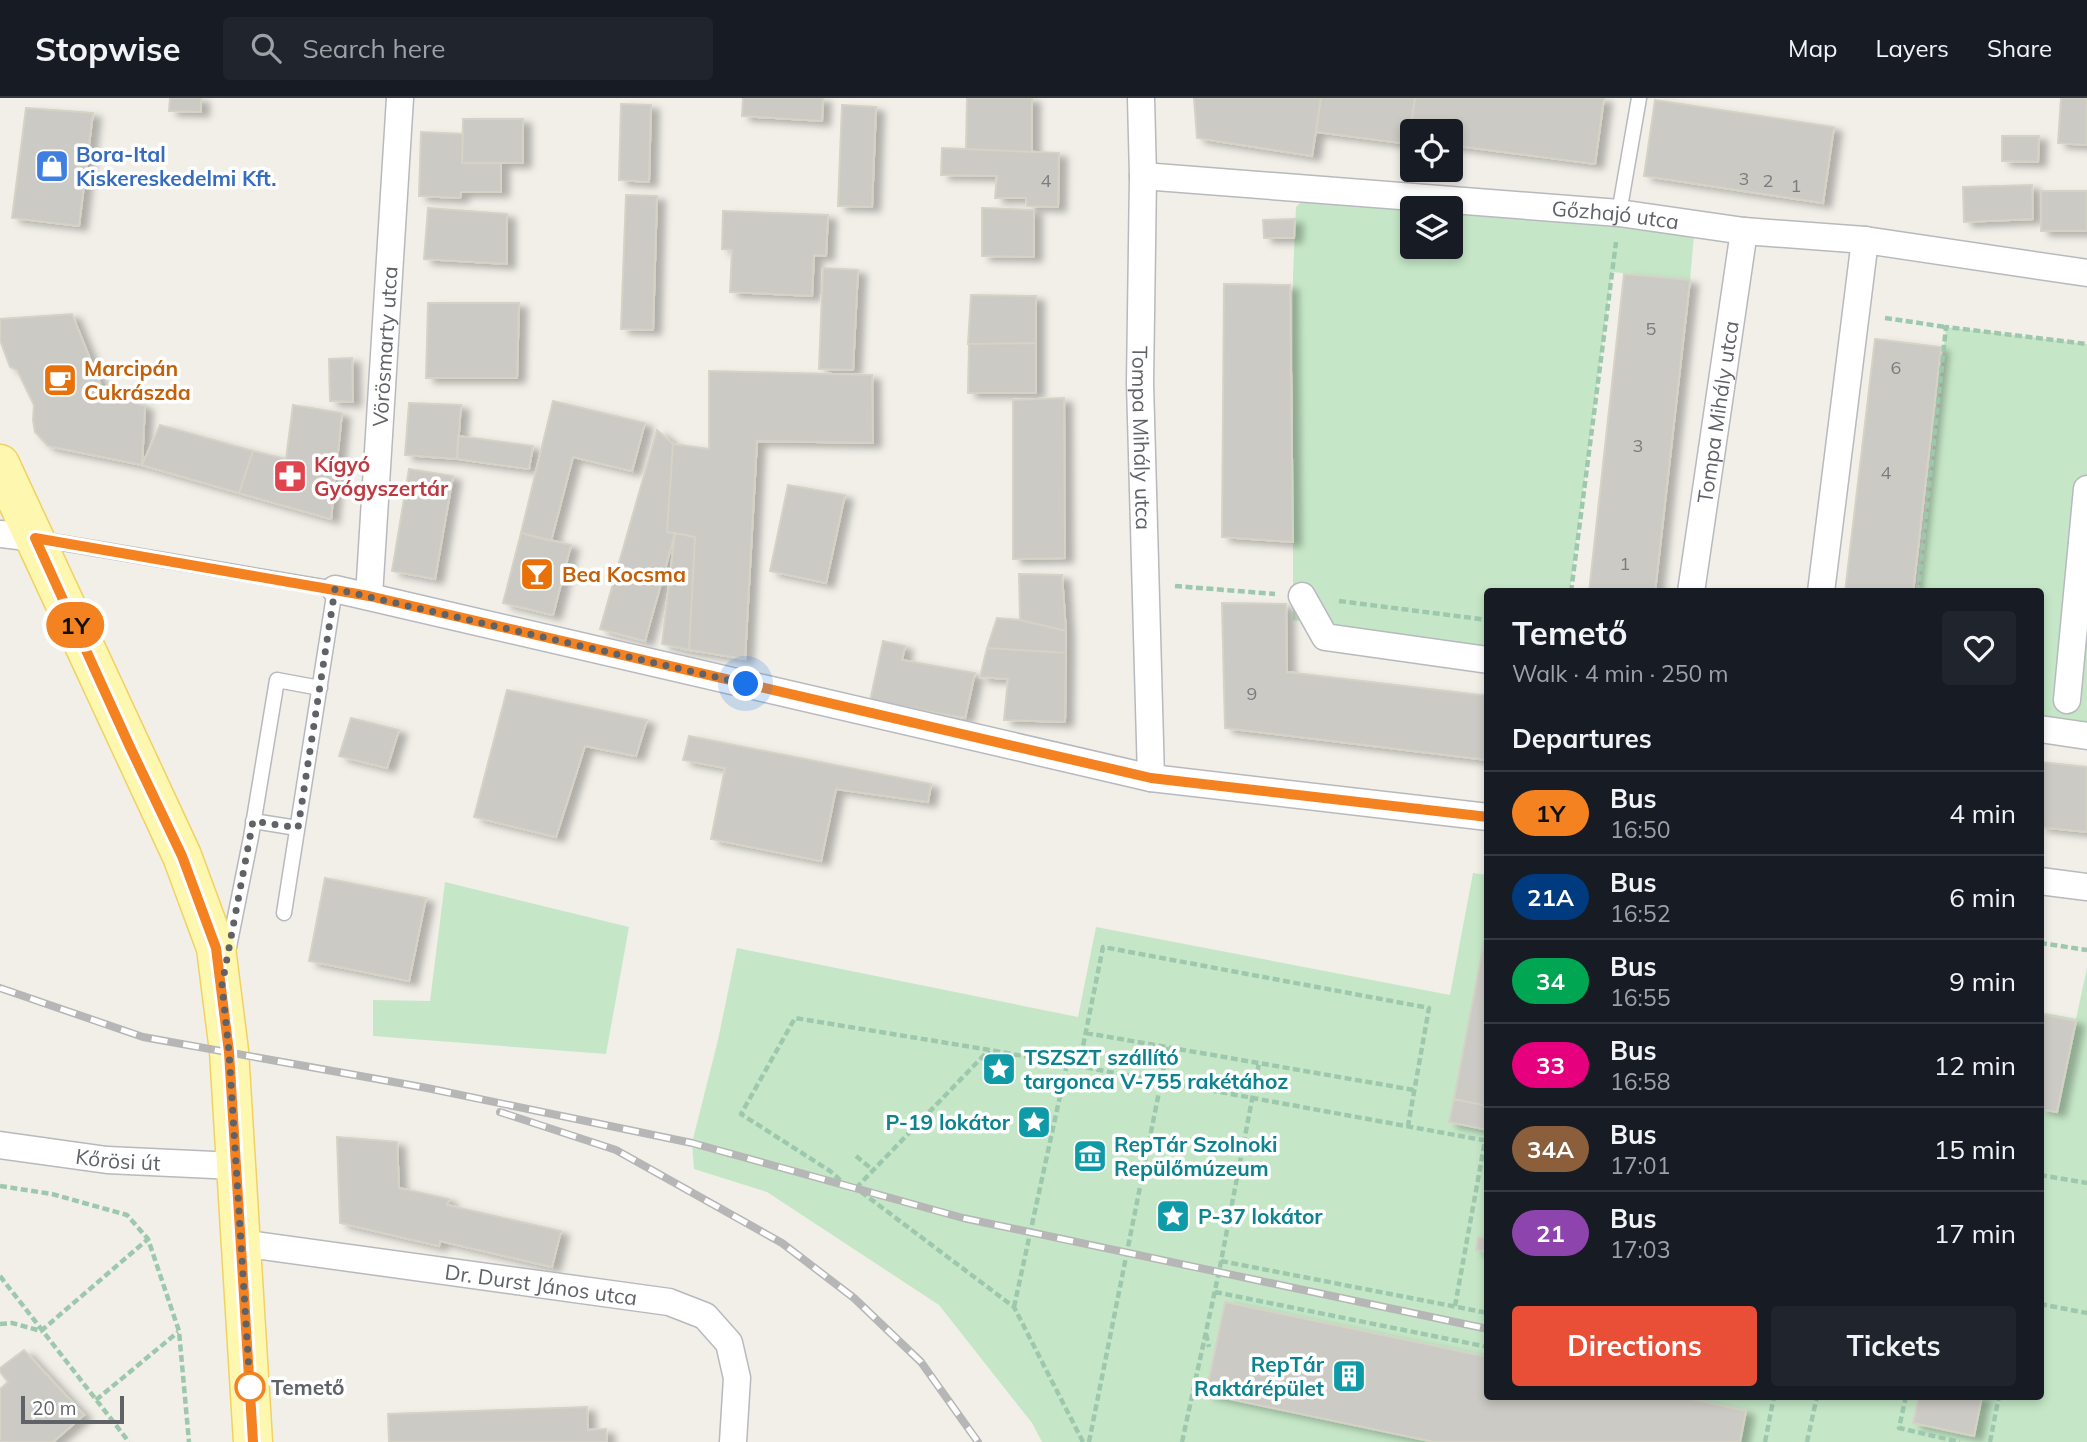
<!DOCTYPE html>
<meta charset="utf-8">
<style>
body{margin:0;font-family:Mulish,sans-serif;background:#20242c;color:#f1f3f6;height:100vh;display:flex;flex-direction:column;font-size:26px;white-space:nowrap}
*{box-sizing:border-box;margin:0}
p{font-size:23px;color:#9ea1a6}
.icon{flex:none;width:38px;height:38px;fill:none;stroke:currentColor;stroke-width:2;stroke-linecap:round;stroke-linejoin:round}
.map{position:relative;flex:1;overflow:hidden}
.drawer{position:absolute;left:1484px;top:490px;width:560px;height:812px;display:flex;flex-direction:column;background:#171b24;border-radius:7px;box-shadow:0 4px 10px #0003}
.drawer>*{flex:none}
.badge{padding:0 14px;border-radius:23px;font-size:24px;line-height:46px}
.controls{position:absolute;left:1400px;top:21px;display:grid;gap:14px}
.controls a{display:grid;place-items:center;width:63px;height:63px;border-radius:7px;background:#171b24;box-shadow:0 4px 10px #0003;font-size:35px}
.scale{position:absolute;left:21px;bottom:18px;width:103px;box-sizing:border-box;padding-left:7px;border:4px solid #5f6267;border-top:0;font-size:19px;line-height:24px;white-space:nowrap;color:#5f6267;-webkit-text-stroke:5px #fff;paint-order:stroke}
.you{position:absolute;width:35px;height:35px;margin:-18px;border:5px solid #fff;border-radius:50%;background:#1a73e8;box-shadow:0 0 0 10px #1a73e833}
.map>.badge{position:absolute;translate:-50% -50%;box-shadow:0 0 0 4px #fff}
h2{padding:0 28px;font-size:26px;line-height:63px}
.round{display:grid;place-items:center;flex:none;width:74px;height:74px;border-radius:7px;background:#20242c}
.headline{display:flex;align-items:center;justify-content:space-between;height:119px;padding:0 28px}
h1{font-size:33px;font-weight:700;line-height:52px}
.action{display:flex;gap:14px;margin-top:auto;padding:14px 28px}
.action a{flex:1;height:80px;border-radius:7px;background:#e84f36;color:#fff;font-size:28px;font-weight:700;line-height:80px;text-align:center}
.action a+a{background:#20242c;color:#f1f3f6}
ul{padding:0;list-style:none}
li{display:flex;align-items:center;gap:21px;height:84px;padding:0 28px;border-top:2px solid #363941}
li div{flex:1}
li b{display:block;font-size:26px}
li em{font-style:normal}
li .badge{min-width:77px;font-weight:700;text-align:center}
header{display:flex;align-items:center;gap:42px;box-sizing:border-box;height:98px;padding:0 35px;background:#171b24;border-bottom:2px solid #363941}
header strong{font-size:33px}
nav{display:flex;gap:38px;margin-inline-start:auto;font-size:24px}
.search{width:490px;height:63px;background:#20242c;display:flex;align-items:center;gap:18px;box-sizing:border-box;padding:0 24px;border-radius:7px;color:#9ea1a6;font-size:26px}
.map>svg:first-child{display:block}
.green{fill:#c5e7c7;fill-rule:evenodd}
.building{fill:#cccac4;stroke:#d5d2c6;stroke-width:2;filter:url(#shadow)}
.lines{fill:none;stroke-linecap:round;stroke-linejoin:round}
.service-casing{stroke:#b8b9be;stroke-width:17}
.minor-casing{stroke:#b8b9be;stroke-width:29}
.primary-casing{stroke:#f1d261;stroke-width:41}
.path{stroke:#9ec8ad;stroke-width:4.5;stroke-dasharray:7 3.5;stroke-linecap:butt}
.service{stroke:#fff;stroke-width:14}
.minor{stroke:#fff;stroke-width:26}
.primary{stroke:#fef7af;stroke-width:38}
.rail-casing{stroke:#b6b6b7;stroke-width:8}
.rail{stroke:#fff;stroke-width:5;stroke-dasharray:16;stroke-linecap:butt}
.line-casing{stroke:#fff;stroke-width:16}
.line{stroke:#f58220;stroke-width:10}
.walk{stroke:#5f6267;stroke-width:7;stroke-dasharray:0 12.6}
.stop-dot{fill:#fff;stroke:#f58220;stroke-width:3.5}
.labels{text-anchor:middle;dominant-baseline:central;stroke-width:7;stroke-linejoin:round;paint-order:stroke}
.number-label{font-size:18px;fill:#7a7c7e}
.shop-label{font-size:21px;font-weight:bold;fill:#366cbe;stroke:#fff;text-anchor:start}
.street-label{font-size:21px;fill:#5f6267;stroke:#fff}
.food-label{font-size:21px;font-weight:bold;fill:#c56008;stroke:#fff;text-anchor:start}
.health-label{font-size:21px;font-weight:bold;fill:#be3a42;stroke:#fff;text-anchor:start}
.culture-label{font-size:21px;font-weight:bold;fill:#0d838f;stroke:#fff;text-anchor:start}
.stop-label{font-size:21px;font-weight:bold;fill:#5f6267;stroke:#fff;text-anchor:start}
</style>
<header>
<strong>Stopwise</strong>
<div class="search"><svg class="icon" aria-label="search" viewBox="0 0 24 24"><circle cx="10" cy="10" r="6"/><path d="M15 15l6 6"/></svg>Search here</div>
<nav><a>Map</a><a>Layers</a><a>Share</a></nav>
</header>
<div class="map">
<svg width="2087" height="1344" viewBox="0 0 2087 1344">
<defs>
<filter id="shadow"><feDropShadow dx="8" dy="4.5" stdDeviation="3.5" flood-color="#0004"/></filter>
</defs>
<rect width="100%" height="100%" fill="#f1efe8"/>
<path class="green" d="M1313 92 1695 126 1690 182 1612 174 1570 493 1488 494 1487 559 1293 522V177L1296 109ZM1412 110H1451V149H1412Z
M1946 229 2087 246V639L2041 633 2040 494H1918Z
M1473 775 1487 777 1488 1298H2040L2041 914 2076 921 2087 870V1344H1042L1032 1325 939 1207 767 1094 694 1071 692 1045 718 942 737 850 1078 919 1096 829 1450 897Z
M445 784 629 829 606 956 373 938V902L430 903Z"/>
<path class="building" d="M170 0H201V14L169 13Z
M743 0H823L822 23 742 18Z
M967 0H1032V54L966 51Z
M1194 0H1321L1312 58 1197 40Z
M1321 0H1415L1408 46 1316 34Z
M1415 0H1604L1595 66 1451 47V33H1412V41H1409Z
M2061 0H2087V47L2058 45Z
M1655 2 1834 29 1823 105 1644 78Z
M621 6 651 7 649 84 619 82Z
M842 7 876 9 872 109 838 108Z
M26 10 93 15 79 128 12 120Z
M463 21H523V65H462Z
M421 34 463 36 462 65H501V94H461L460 100 419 98Z
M2002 38H2039L2038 64 2002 63Z
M942 50 1059 55 1058 109 1027 108 1026 100H995L997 78 941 77Z
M2032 87 2033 121 1964 124 1963 89Z
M2041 93H2087V133H2041Z
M626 97 657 98 653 232 621 231Z
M428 110 507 116V166L424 161Z
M982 110 1034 112V159L982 158Z
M723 113 828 117 826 158 814 157 812 198 730 194 732 152 722 151Z
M1295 121 1294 140H1264L1263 122Z
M823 170 858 172 853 272 819 271Z
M1624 176 1690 182 1655 494H1589Z
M1224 186 1290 187 1293 444 1222 439Z
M971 197 1036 198V245L968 246Z
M428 205H519L517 280H426Z
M72 216 103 293 145 308 142 367 48 348 35 334 33 322 34 307 17 272 10 269 0 242V221Z
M1875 241 1941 249 1913 494H1845Z
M1036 245V295H968L969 246Z
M352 260 353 304 330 303 329 261Z
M709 273 872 277 873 345 757 343 745 561 689 552 695 439 667 434 673 346 709 351Z
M1064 300 1065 460 1013 461V302Z
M553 303 645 325 632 373 573 359 551 443 521 435Z
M409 305 461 307 457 361 405 357Z
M293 307 342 315 331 421 239 395 253 353 286 361Z
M160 327 253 353 239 395 142 367Z
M657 332 673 346 667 434 675 435 645 543 600 531Z
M458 338 533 348 529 371 457 361Z
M409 371 453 378 435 481 392 473Z
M788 387 845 397 826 485 770 473Z
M521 435 571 447 553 517 503 505Z
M675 435 695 439 689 552 662 546Z
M1019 476 1062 477 1066 533 1020 522Z
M1222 505 1286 506 1287 574 1488 598V662L1225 630Z
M997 520 1020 522 1066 533V555L987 550Z
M883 543 905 548 902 562 975 575 965 620 870 603Z
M987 550 1066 555 1065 624 1004 622 1008 581 980 579Z
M507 592 647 622 636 658 585 648 556 739 474 719Z
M351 620 399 632 387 670 339 658Z
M689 638 931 686 928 704 836 691 821 763 711 741 725 670 683 662Z
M2040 664 2087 669V734L2040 729Z
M325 780 426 800 409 883 309 863Z
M1488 822V1008L1454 1001Z
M2040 916 2076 923 2057 1014 2040 1011Z
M1454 1001 1488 1008V1032L1449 1024Z
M337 1039 397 1044 399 1090 449 1101 447 1107 561 1133 552 1169 440 1143 439 1148 340 1125Z
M1478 1139 1488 1141V1154L1476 1152Z
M1225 1204 1488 1259V1298H1678L1746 1313 1740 1344H1434L1206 1296Z
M24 1252 84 1317 53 1344H0V1291L8 1284 0 1274V1270Z
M1919 1298H1982L1974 1338 1913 1325Z
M587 1309 588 1332 606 1331 607 1344H389L388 1316Z"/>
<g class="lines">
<g class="service-casing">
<path id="service" d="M1619 115 1639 0
M39 441 335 491 284 815
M253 723 297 730
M228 854 251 739 277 582 320 590"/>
</g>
<g class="minor-casing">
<g id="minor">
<path id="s1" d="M1141 0 1143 78 1140 285 1151 680"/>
<path id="s2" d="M1143 78 1619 115 1744 133 1865 142 2087 175"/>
<path d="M0 436 35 440"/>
<path d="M335 491 1151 680 1488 719"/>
<path id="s3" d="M1691 494 1744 133"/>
<path d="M1821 494 1865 142"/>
<path id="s4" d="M369 498 400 0"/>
<path d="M1302 498 1325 539 1488 562"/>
<path d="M2067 602 2087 391"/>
<path d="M2040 631 2087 638"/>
<path d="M2040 783 2087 789"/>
<path id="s5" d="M0 1047 107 1062 235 1068"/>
<path id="s6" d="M241 1145 669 1204 705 1218 729 1245 737 1280 733 1344"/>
</g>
</g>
<g class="primary-casing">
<path id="primary" d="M0 366 182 758 216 850 229 953 253 1344"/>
</g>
<path class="path" d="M1885 220 1946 229
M1175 488 1275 496
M1571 494 1616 144
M1918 494 1946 229 2087 246
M1339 503 1488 522
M2040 845 2087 852
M1086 935 1414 992
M1079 968 1103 849 1429 910 1408 1028
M856 1058 873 1072
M2040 1077 2087 1085
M0 1088 52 1096 127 1117 148 1141 179 1233 189 1344
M856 1090 989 952
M1221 1163 1488 1215
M0 1178 129 1344
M1215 1194 1488 1249
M2040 1206 2087 1215
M1455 1208 1485 1043
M1014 1209 1067 966
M0 1226 12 1225 41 1233 148 1141
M1206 1236 1209 1249
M1906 1298 1899 1330 1960 1344
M96 1302 178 1234
M1083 1344 1014 1209 856 1090 847 1088 830 1073 741 1016 795 920 990 952 1488 1043
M1089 1344 1168 949
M1182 1344 1219 1174 1259 965
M1765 1344 1774 1298
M1807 1344 1817 1298
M1990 1344 1999 1298"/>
<use href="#service" class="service"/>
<use href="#minor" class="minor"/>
<use href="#primary" class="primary"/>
<g class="rail-casing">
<path id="rail" d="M0 890 143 939 427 990 692 1045 963 1120 1488 1231
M500 1014 616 1052 782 1145 854 1200 921 1264 978 1344"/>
</g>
<use href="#rail" class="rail"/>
</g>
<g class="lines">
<g class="line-casing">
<path id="line" d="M253 1344 229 954 216 850 182 758 130 649 35 440 369 498 1151 680 1488 719"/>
</g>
<use href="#line" class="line"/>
<path class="walk" d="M250 1289 229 954 222 887 253 723 298 730 335 491 746 586"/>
</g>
<defs>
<g id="shop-square" transform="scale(1.75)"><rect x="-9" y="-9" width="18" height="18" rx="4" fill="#3f7fe0" stroke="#fff"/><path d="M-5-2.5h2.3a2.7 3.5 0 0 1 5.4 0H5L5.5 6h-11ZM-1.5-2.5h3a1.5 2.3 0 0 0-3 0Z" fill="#fff"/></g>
<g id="cafe-square" transform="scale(1.75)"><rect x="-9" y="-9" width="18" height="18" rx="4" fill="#e8710a" stroke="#fff"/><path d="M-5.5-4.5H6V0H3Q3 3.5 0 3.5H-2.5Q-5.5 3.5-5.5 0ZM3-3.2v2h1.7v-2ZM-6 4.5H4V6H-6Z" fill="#fff"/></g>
<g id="pharmacy-square" transform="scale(1.75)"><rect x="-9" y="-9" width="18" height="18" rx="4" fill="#e0444e" stroke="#fff"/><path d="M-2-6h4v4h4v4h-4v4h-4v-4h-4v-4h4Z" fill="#fff"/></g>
<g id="bar-square" transform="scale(1.75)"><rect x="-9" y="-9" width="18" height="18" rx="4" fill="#e8710a" stroke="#fff"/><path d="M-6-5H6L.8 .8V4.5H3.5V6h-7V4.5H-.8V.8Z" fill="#fff"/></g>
<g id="sight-square" transform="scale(1.75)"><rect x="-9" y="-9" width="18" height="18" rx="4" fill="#0f9aa8" stroke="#fff"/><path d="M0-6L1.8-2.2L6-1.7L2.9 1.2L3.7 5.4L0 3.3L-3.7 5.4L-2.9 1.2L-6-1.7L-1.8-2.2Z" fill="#fff"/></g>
<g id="museum-square" transform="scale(1.75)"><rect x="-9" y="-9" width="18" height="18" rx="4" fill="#0f9aa8" stroke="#fff"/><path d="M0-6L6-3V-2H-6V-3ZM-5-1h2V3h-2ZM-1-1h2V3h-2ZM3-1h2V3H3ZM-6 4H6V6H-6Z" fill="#fff"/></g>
<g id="building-square" transform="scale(1.75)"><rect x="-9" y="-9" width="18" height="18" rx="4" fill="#0f9aa8" stroke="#fff"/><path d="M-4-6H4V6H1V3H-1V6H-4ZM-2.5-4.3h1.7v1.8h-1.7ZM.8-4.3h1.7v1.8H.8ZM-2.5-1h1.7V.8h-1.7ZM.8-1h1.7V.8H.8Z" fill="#fff"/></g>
</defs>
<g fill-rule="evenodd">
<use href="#shop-square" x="52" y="68"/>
<use href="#cafe-square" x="60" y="282"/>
<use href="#pharmacy-square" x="290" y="378"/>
<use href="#bar-square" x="537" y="476"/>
<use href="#sight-square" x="999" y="971"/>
<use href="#sight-square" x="1034" y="1024"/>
<use href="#museum-square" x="1090" y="1058"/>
<use href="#sight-square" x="1173" y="1118"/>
<use href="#building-square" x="1349" y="1278"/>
</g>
<circle class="stop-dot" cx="250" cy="1289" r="14"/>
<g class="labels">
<g class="number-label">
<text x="1744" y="80">3</text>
<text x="1046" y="82">4</text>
<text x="1768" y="82">2</text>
<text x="1796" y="87">1</text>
<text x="1651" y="230">5</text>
<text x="1896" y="269">6</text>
<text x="1638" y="347">3</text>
<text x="1886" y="374">4</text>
<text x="1625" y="465">1</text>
<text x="1252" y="595">9</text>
</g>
<g class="shop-label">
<text x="76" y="56">Bora-Ital<tspan x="76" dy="24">Kiskereskedelmi Kft.</tspan></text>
</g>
<g class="street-label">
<text stroke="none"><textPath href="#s2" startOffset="474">Gőzhajó utca</textPath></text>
<text stroke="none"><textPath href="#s4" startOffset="250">Vörösmarty utca</textPath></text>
<text stroke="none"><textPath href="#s3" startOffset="182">Tompa Mihály utca</textPath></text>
<text stroke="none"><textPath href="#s1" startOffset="340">Tompa Mihály utca</textPath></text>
<text stroke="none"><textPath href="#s5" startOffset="119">Kőrösi út</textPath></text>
<text stroke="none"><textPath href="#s6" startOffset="303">Dr. Durst János utca</textPath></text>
</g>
<g class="food-label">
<text x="84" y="270">Marcipán<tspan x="84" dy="24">Cukrászda</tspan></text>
<text x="562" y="476">Bea Kocsma</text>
</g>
<g class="health-label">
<text x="314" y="366">Kígyó<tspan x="314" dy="24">Gyógyszertár</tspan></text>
</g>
<g class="culture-label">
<text x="1024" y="959">TSZSZT szállító<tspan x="1024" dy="24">targonca V-755 rakétához</tspan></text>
<text x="1010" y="1024" text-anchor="end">P-19 lokátor</text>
<text x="1114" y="1046">RepTár Szolnoki<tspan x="1114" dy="24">Repülőmúzeum</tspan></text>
<text x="1198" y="1118">P-37 lokátor</text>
<text x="1324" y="1266" text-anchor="end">RepTár<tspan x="1324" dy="24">Raktárépület</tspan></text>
</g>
<g class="stop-label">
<text x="271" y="1289">Temető</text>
</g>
</g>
</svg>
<div class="controls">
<a><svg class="icon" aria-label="locate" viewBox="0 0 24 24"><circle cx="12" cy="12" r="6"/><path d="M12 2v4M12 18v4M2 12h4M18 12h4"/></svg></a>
<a><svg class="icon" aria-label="layers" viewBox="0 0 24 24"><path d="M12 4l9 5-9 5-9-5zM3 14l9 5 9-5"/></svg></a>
</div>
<div class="scale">20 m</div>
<div class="you" style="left:746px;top:586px"></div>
<b class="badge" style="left:75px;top:527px;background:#f58220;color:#111">1Y</b>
<section class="drawer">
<div class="headline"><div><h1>Temető</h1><p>Walk · 4 min · 250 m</p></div><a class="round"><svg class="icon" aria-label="heart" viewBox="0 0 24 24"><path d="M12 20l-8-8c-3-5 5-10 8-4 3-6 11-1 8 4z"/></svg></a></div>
<h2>Departures</h2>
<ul>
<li><span class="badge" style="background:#f58220;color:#111">1Y</span><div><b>Bus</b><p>16:50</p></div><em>4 min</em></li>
<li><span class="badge" style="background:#003b80;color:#fff">21A</span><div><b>Bus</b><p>16:52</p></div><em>6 min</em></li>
<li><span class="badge" style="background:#00a651;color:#fff">34</span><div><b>Bus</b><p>16:55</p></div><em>9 min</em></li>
<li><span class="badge" style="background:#e6007e;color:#fff">33</span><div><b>Bus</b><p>16:58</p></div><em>12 min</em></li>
<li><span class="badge" style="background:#8b5e3c;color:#fff">34A</span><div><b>Bus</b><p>17:01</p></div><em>15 min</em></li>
<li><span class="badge" style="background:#8e44ad;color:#fff">21</span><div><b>Bus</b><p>17:03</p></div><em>17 min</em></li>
</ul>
<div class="action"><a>Directions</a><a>Tickets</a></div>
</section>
</div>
